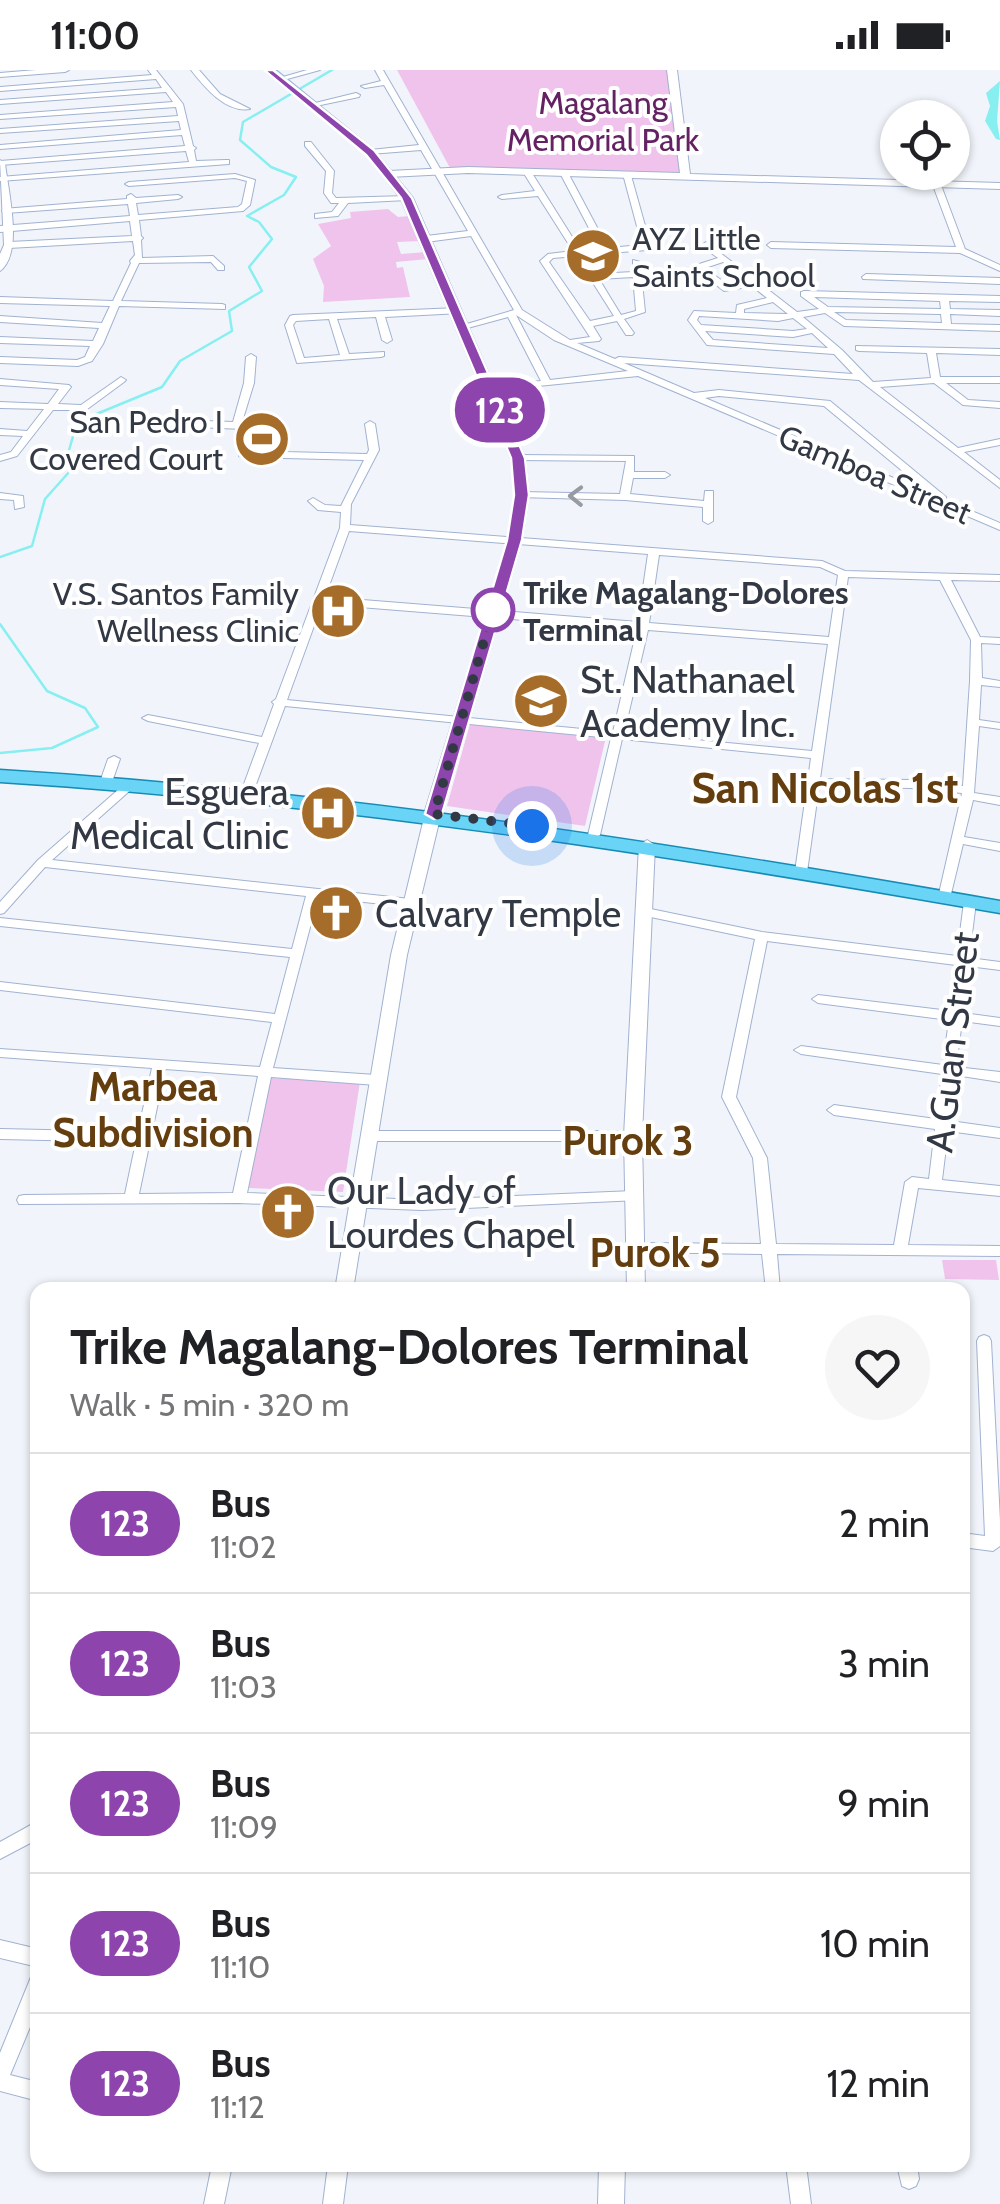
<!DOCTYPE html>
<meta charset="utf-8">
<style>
body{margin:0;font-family:Cabin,sans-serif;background:#f6f6f6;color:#202124;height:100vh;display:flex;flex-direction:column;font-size:38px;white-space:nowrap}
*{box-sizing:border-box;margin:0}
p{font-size:32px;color:#757577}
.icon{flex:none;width:55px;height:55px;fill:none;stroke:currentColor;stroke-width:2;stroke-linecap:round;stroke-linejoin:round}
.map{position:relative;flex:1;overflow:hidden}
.details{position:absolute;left:30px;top:1212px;width:940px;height:890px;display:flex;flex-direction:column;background:#fff;border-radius:20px;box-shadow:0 2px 8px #0004}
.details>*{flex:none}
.badge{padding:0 20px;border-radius:32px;font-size:35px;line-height:65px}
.fabs{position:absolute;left:880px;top:30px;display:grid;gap:20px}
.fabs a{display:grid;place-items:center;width:90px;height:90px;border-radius:50%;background:#fff;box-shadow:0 2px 8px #0004;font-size:50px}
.you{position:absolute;width:50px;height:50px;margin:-25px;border:8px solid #fff;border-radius:50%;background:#1a73e8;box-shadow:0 0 0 15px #1a73e833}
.map>.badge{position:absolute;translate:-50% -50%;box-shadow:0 0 0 5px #fff}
.round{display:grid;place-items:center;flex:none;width:105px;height:105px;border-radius:52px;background:#f6f6f6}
.headline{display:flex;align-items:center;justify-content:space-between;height:170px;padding:0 40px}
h1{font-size:48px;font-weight:700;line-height:75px}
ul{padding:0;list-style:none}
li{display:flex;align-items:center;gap:30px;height:140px;padding:0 40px;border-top:2px solid #e0e0e0}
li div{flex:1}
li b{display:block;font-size:38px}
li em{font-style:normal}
li .badge{min-width:110px;font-weight:700;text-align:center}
.status{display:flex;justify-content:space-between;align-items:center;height:70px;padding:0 50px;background:#fff;direction:ltr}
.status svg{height:28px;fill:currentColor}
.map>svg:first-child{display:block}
.green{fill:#f0c3ec}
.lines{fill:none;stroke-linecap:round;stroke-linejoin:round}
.stream{stroke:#88eff1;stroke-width:2.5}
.river{fill:#88eff1;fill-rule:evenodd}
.minor-casing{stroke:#a1b2d0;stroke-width:2}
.tertiary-casing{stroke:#a1b2d0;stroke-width:2}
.secondary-casing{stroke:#a1b2d0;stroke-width:2}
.primary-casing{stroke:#168cb5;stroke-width:3}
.minor{fill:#fff;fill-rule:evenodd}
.tertiary{fill:#fff;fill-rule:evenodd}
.secondary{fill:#b5eafb;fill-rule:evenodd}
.primary{fill:#6ad4f7;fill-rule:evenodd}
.oneway{stroke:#989ca2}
.line{fill:#8e44ad;stroke:#fff;stroke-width:2.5}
.walk{stroke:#323945;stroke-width:10;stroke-dasharray:0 18}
.stop-dot{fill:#fff;stroke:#8e44ad;stroke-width:5}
.labels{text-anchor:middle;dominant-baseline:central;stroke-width:8;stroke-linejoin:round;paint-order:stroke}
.far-park-label{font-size:32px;fill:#642263;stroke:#fff}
.far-poi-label{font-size:32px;fill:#323945;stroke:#fff;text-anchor:end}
.far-street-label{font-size:32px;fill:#323945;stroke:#fff}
.far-stop-label{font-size:32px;font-weight:bold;fill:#323945;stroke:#fff;text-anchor:start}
.poi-label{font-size:38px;fill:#323945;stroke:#fff;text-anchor:start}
.street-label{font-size:38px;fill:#323945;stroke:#fff}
.neighbourhood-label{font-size:40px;font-weight:bold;fill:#643e0e;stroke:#fff}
.quarter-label{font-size:42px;font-weight:bold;fill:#643e0e;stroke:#fff}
</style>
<div class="status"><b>11:00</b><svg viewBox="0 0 49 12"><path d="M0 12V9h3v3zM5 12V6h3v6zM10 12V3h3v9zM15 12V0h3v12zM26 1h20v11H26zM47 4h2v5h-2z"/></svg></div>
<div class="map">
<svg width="1000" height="2134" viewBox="0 0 1000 2134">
<rect width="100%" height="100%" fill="#f1f5fb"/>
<path class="green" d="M397 0H668L681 104 450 98Z
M388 139 398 147 409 146 421 171 397 172 401 184 426 182 428 189 396 192 397 198 403 197 410 227 323 232 324 216 313 189 331 176 318 154 351 148 350 142Z
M470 654 606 667 585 756 447 736Z
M269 1008 360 1012 343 1122 248 1118Z
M942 1190H996L999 1210 945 1209Z"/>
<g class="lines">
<path class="stream" d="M0 487 32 476 45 429 70 401 68 384 77 352 162 317 180 291 232 261 229 241 262 221 249 197 272 169 259 152 247 146 284 125 296 107 271 97 240 70 243 52 332 0
M0 554 47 621 85 638 98 657 52 678 0 683"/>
<path class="river" d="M1000 11 997 51 1000 70 996 69 985 51 990 36 986 23Z"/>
<g class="minor-casing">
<path id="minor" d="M36 0H69L65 2 0 7V3Z
M148 0H156L183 34 193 76 196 78 194 80 196 91 226 90H229V94L0 111V107L189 92 186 81 0 95V91L185 76 182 65 0 79V75L181 60 179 51 0 63V59L178 46 176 37 0 49V45L173 32 166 22 0 34V30L162 18 156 9 0 21V17L152 5Z
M191 0H199L220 24 250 39C226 43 205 18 191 0Z
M307 0H320L280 11 276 9Z
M375 0H383L522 240 570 270 590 267 540 191 548 184 573 181 538 126 502 129 498 127 502 125 535 121 523 102 530 100 581 181 600 179 560 103 567 101 608 178 642 175 623 104 630 102 651 177 647 180 584 185 596 204 633 202V190L640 192 645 242 624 249 634 263 632 265H626L617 251 593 256 601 269 599 271 577 273 615 289 619 287 853 304 834 284 707 275 688 250 694 241 736 243 737 235 767 228 752 216 724 221 696 199V195L718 188 703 177 702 175 706 172 797 242 819 239 801 226V222L804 221 1000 226V232L949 231 950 239 1000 240V246L950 244 951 254 1000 255V261L844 256 825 243 803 247 842 280 873 312 931 308 927 283 859 281 856 280V276L1000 279V285L936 283 940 307H1000V313H946L968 330 1000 332V338L963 335 934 313 880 317 958 378 1000 369V375L964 382 1000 410V418L859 310 624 293 694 323 719 320 830 331 946 427V430L1000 453V460L638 306 489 321V317L492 316 541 311 508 247 464 259 460 256 514 240 471 166 426 172 422 169 426 166 468 161 421 80 370 84 366 82 370 80 419 75 384 15 365 18 361 16 381 11ZM576 186 614 246 590 251 549 192 553 188ZM723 192 747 212 729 216 705 198ZM633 207 636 241 621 245 599 209ZM814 227 940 231 941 239 828 237ZM773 232 788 244 744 243V239ZM834 242 941 244 942 253 846 250ZM516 245 554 270 628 301 550 310ZM699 246 778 251 793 248 807 259 793 261 701 255 697 250ZM705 261 793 267 812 263 828 278 713 270ZM719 326 824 336 929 423 705 328Z
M356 23 360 25 359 27 311 37 307 35Z
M928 45H931L935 47 926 48Z
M959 51H962V55L952 56V52Z
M305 72H311L334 101 332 123 336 128 407 126 411 128 407 130 348 133 338 146 315 148V144L332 142 339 133H331L324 123 326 101 305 76Z
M928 102H936L965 179 1000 195V201L960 183 771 178 767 175 771 172 956 177Z
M235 104 255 110 250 135 243 141 139 150 141 166 143 168 141 170 142 188 213 186 224 196V200H218L211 192 139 193 121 231 222 234 225 235V239L119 236 103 274 92 291 78 296 0 293V287L77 290 85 287 90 276 0 273V267L93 271 99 258 0 252V246L102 253 110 236 0 233V227L113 231 131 193 130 191 135 185 133 171 9 178 5 175 9 172 132 166 130 151 0 162V156L130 146 128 134 6 143 2 141 3 139 127 129V126L131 124 136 128 178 125 182 127 178 129 136 133 138 145 238 137 242 134 247 111 235 108 129 116 125 114 129 112Z
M866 204 1000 208V214L863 209 862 207Z
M458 238 461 239V243L385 247 392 270 387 273 382 270 376 247 337 249 349 284 384 282V286L381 287 297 293 285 255 290 246 293 245ZM329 249 340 285 304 288 293 255 296 251Z
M251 284 256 287 254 313 242 352 278 356 284 382 367 384 369 380 365 354 370 351 375 354 379 380 351 434 350 455 822 491 845 501 1000 505V511L951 510 980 567 1000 568V574L981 573 982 608 1000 611V617L981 615 979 650 1000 653V659L979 656 974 723 1000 727V735L973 730 964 767 1000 773V781L963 774 950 828 944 832 940 831 938 828 962 723 911 718 819 716 807 802 805 805H797L795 802 811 688 622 669 600 765 594 769 588 765 611 668 285 636 252 725 246 729 242 727 240 725 259 673 148 651 142 648 148 645 262 667 274 634 272 632 276 629 340 458 341 442 318 440 308 431 313 428 325 435 341 436 364 390 242 387 239 386V382H275L271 360 146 355 141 352 146 349 233 352 244 313 246 287ZM349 461 648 484 638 552 325 527ZM659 485 820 497 838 505 829 567 649 553ZM848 507 940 510 971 570 970 611 963 716 911 710 820 709ZM322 534 637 559 613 662 287 630ZM648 560 828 574 812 681 624 663Z
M121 307 126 310 124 312 86 340H53L17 386 0 391V385L11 382 23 366 0 365V359L27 361 44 339 0 338V332L48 334 59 319 0 315V309L69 315 71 317 58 334 81 335Z
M518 385 634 386V402H665L670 405 665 408H633L630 424 704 431 705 421H713V451L708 454 703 451V437L625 430 518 427V423L522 422 620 424 626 391 515 390 513 388Z
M0 423 23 426 24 437 15 439 14 430 0 429Z
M114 686 120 689 112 712 106 715 102 714 100 712 108 689Z
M131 710 137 714 135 716 52 790 410 829 416 833 410 837 318 827 273 998 376 1005 383 1010 376 1015 271 1007 247 1123 422 1130 634 1121 641 1126 639 1130 422 1140 239 1133 19 1134 17 1130 19 1126 24 1125 125 1124 136 1072 0 1069V1059L138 1062 152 998 0 987V979L260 997 272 952 0 920V912L275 944 290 887 0 856V848L292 879 306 826 45 797 4 843 0 844V832L38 790 127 712ZM165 999 258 1006 233 1123 139 1124Z
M970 828 976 832 969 888 1000 892V900L968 896 963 943 1000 948V956L962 951 956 997 1000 1002V1012L955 1005 950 1051 1000 1058V1068L948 1061 942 1110 1000 1116V1126L918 1118 908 1175 1000 1176V1186L777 1184 780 1220H766L762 1184 630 1182 628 1178 630 1174 635 1173 761 1174 753 1088 722 1027 755 869 646 846 640 842 642 839 646 838 762 862 957 886 964 832ZM767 871 956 895 950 941 818 925 812 929 818 933 949 950 943 995 801 976 794 980 801 984 942 1004 936 1049 834 1035 827 1040 834 1045 935 1059 929 1109 912 1107 905 1112 894 1175 776 1174 767 1088 736 1027Z
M370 1061H633L640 1066 633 1071H370L363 1066Z
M984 1265 989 1267 991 1271 1000 1451V1476L993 1481 962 1477V1463L985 1466 977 1271 979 1267Z
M38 1751V1769L0 1789V1772Z
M0 1870 38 1879V1897L0 1888Z
M38 1904V1938L10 2005 38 2012V2031L0 2021V1983L31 1907Z
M212 2095H232L224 2134H204Z
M328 2095H348L343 2134H323Z
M786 2095H806L811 2134H791Z
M897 2095H917L919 2109 916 2116 909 2119 902 2116Z"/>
</g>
<g class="tertiary-casing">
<path id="tertiary" d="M667 0H677L690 104 1000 113V119L468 103 389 107 384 104 389 101 468 97 680 103Z
M0 90 5 93C8 121 24 183 0 201V184L4 175Z
M433 739 441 744 407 885 353 1220H335L391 885 425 744Z
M647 770 655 775 642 1066 645 1220H627L624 1066 639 775Z
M599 2095H625L624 2134H598Z"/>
</g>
<g class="secondary-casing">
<path id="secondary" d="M264 0H276L374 80 413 128 525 388 529 425 522 470 442 744 433 749 424 744 508 470 515 425 511 388 401 129 366 84Z"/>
</g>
<g class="primary-casing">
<path id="primary" d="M0 700C337 721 668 773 1000 831V843C668 785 337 733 0 712Z"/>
</g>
<use href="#minor" class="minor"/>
<use href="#tertiary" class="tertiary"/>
<use href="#secondary" class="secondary"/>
<use href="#primary" class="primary"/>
</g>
<defs><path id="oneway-chevron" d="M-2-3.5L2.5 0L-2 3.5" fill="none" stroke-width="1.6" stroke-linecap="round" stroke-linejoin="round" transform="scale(2.5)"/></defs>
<use class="oneway" href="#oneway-chevron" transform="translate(576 426) rotate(-179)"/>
<path class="line" d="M264 0H273L374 80 412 128 525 388 529 425 522 470 442 744 434 749 425 744 507 470 514 425 511 388 401 128 366 85Z"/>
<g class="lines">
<path class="walk" d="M493 540 434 744 532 756"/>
</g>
<defs>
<g id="school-disc" transform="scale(2.875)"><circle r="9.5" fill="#a56d29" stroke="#fff"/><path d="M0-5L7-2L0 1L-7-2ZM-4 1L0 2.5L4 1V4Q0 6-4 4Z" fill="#fff"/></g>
<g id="stadium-disc" transform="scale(2.875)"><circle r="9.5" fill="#a56d29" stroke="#fff"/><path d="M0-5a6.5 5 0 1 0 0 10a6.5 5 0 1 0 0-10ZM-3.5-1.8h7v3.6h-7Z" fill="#fff"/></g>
<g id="hospital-disc" transform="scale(2.875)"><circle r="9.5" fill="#a56d29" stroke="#fff"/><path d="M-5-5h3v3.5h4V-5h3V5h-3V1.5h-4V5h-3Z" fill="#fff"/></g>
<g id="church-disc" transform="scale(2.875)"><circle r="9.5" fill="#a56d29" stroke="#fff"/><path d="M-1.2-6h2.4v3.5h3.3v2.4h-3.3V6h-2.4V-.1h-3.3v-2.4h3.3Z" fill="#fff"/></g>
</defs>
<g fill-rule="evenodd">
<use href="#school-disc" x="593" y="186"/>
<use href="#stadium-disc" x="262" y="369"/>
<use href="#hospital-disc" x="338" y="541"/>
<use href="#school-disc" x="541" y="631"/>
<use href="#hospital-disc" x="328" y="743"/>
<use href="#church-disc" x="336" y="843"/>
<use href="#church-disc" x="288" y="1142"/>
</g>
<circle class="stop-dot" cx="493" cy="540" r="20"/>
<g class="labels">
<g class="far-park-label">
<text x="603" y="32">Magalang<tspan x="603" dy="37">Memorial Park</tspan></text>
</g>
<g class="far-poi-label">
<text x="632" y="168" text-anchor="start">AYZ Little<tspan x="632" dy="37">Saints School</tspan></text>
<text x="223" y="351">San Pedro I<tspan x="223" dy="37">Covered Court</tspan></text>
<text x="299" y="523">V.S. Santos Family<tspan x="299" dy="37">Wellness Clinic</tspan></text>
</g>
<g class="far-street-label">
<text transform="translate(875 404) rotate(23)">Gamboa Street</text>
</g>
<g class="far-stop-label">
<text x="523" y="522">Trike Magalang-Dolores<tspan x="523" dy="37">Terminal</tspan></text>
</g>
<g class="poi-label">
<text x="580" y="609">St. Nathanael<tspan x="580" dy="44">Academy Inc.</tspan></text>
<text x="289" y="721" text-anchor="end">Esguera<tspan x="289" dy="44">Medical Clinic</tspan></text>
<text x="375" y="843">Calvary Temple</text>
<text x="327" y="1120">Our Lady of<tspan x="327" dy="44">Lourdes Chapel</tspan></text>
</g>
<g class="street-label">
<text transform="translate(952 972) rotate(-83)">A.Guan Street</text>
</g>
<g class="neighbourhood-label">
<text x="153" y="1016">Marbea<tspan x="153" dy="46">Subdivision</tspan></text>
<text x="628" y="1070">Purok 3</text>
<text x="655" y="1182">Purok 5</text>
</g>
<g class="quarter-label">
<text x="825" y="718">San Nicolas 1st</text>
</g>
</g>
</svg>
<div class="fabs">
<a><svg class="icon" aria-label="locate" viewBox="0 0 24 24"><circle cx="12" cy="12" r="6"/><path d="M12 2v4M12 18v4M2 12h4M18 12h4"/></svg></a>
</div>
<div class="you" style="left:532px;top:756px"></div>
<b class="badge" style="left:500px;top:340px;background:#8e44ad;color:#fff">123</b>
<section class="details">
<div class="headline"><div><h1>Trike Magalang-Dolores Terminal</h1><p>Walk · 5 min · 320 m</p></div><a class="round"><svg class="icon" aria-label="heart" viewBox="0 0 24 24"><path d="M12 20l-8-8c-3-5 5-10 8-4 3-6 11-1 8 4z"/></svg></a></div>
<ul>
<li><span class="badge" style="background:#8e44ad;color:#fff">123</span><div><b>Bus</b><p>11:02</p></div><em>2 min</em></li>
<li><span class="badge" style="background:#8e44ad;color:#fff">123</span><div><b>Bus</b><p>11:03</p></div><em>3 min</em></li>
<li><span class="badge" style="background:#8e44ad;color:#fff">123</span><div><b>Bus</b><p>11:09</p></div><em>9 min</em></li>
<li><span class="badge" style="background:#8e44ad;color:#fff">123</span><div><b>Bus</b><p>11:10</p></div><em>10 min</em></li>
<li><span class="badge" style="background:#8e44ad;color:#fff">123</span><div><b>Bus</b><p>11:12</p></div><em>12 min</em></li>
</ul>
</section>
</div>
